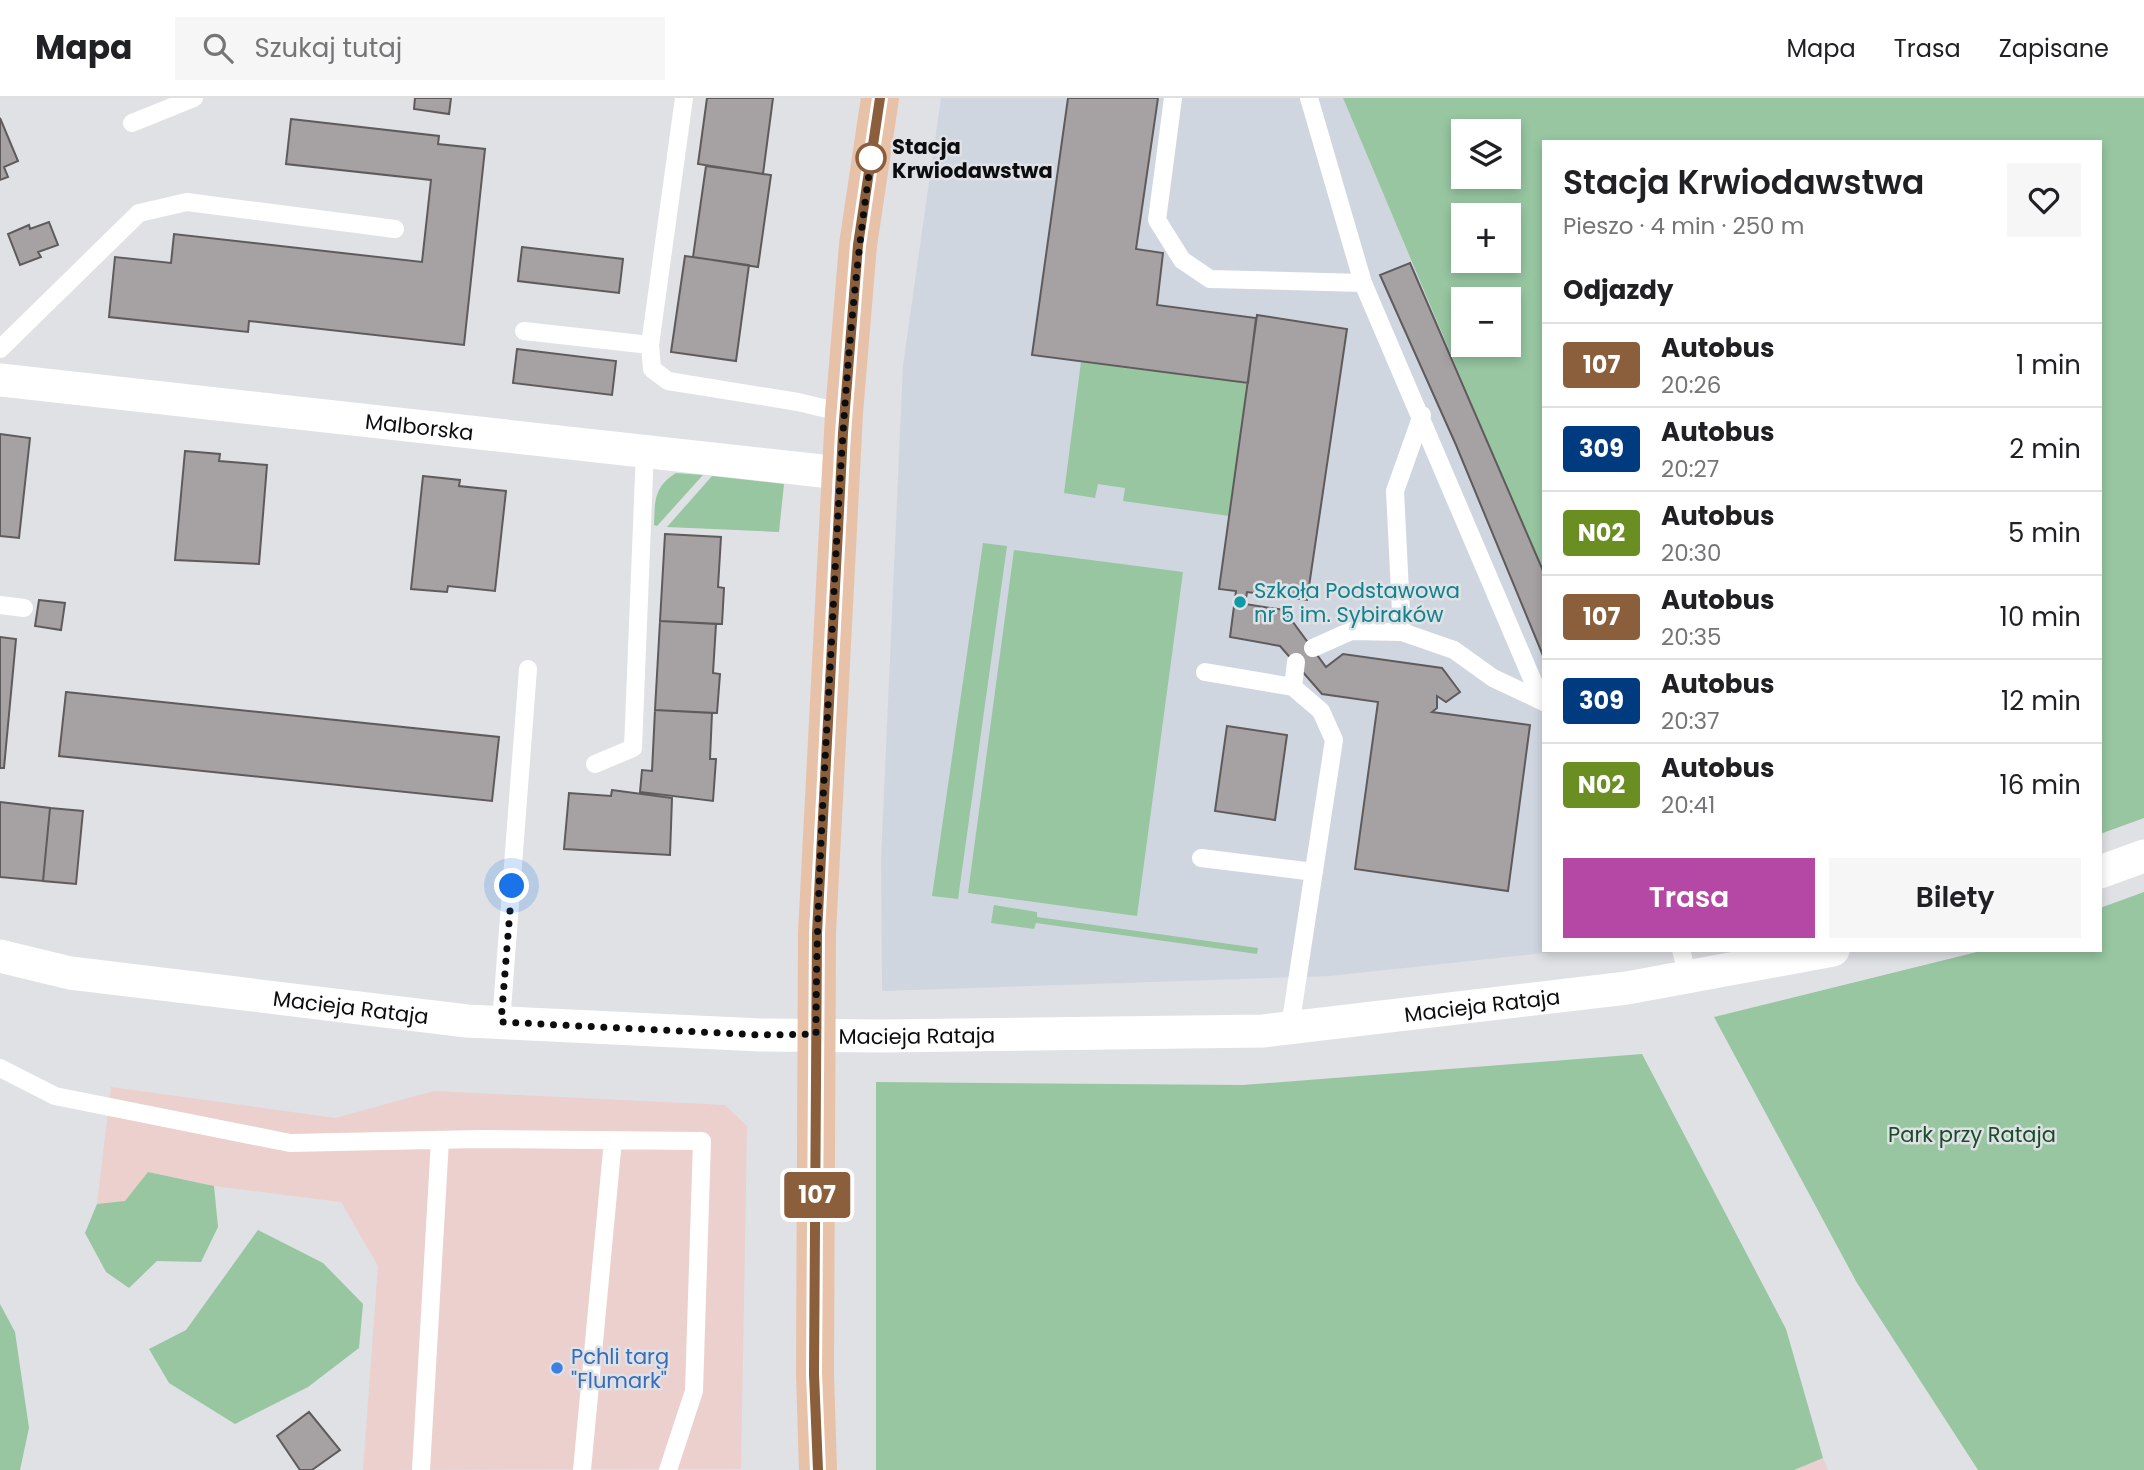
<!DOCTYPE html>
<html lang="pl">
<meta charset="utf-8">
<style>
body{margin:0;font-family:Poppins,sans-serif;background:#f6f6f6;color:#202124;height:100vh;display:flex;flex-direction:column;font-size:26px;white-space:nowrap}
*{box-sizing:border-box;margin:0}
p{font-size:23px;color:#757577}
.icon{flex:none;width:38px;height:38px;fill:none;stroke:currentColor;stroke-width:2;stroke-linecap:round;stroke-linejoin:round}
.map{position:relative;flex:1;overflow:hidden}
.side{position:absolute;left:1542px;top:42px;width:560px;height:812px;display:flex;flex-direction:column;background:#fff;border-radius:0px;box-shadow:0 4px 10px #0003}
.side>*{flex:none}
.badge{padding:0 14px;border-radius:5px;font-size:24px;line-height:46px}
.buttons{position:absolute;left:1451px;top:21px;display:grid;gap:14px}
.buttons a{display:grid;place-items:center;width:70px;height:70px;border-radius:0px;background:#fff;box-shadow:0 4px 10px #0003;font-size:35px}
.you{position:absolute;width:35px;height:35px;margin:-18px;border:5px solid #fff;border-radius:50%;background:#1a73e8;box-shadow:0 0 0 10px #1a73e833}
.map>.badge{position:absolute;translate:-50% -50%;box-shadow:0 0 0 4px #fff}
h2{padding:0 21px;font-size:26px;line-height:63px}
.round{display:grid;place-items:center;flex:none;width:74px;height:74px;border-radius:0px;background:#f6f6f6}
.summary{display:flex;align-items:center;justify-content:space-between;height:119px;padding:0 21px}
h1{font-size:33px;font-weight:600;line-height:52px}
.primary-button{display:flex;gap:14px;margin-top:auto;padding:14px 21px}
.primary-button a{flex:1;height:80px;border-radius:0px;background:#b648a5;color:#fff;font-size:28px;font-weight:600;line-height:80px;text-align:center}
.primary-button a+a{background:#f6f6f6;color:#202124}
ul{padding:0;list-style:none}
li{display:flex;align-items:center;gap:21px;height:84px;padding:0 21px;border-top:2px solid #e0e0e0}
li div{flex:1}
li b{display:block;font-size:26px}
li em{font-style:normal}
li .badge{min-width:77px;font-weight:700;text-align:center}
header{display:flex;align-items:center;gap:42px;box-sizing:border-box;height:98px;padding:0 35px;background:#fff;border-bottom:2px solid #e0e0e0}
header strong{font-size:33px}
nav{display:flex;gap:38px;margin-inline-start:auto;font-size:24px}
.search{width:490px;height:63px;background:#f6f6f6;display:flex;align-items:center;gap:18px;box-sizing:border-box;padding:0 24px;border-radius:0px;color:#757577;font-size:26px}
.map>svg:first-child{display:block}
.commercial{fill:#ebd0cd}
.built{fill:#d0d6e0}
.medical{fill:#ead0d1}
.green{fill:#97c6a1;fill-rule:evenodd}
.building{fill:#a6a1a2;stroke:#5f5b5c;stroke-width:2}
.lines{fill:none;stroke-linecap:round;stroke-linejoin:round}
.lane{stroke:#fff;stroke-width:18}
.street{stroke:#fff;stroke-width:33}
.primary{stroke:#e7c2a9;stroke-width:38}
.line-casing{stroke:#fff;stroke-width:16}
.line{stroke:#8b5e3c;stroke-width:10}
.walk{stroke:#0c0d0e;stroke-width:7;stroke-dasharray:0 12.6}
.stop-dot{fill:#fff;stroke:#8b5e3c;stroke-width:3.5}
.culture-dot{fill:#0f9aa8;stroke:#dfe1e5;stroke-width:2.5}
.shop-dot{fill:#3f7fe0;stroke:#dfe1e5;stroke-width:2.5}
.labels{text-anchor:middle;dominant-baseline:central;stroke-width:5;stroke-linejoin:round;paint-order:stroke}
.stop-label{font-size:21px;font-weight:bold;fill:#0c0d0e;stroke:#dfe1e5;text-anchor:start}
.street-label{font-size:21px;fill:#0c0d0e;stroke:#dfe1e5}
.culture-label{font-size:21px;fill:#0d838f;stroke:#dfe1e5;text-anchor:start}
.park-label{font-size:21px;fill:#174d28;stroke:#dfe1e5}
.shop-label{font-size:21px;fill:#366cbe;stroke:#dfe1e5;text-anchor:start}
</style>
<header>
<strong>Mapa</strong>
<div class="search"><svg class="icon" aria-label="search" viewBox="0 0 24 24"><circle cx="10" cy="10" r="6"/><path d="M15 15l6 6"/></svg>Szukaj tutaj</div>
<nav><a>Mapa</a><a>Trasa</a><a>Zapisane</a></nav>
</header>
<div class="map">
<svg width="2144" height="1372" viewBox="0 0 2144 1372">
<rect width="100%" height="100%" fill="#dfe1e5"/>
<path class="commercial" d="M111 989 335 1020 434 993 725 1007 747 1028 741 1371 363 1372 378 1168 341 1104 214 1088 148 1074 125 1104 97 1106Z"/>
<path class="built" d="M941 0H1343L1543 475 1544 852H1572L1330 878 882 893 881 762 903 267Z"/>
<path class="medical" d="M1823 1360 1828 1372H1794Z"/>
<path class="green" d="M1343 0H2144V720L2100 736V44H1544L1543 475ZM1463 33H1508V79H1463ZM1463 117H1508V163H1463ZM1463 201H1508V247H1463Z
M1081 264 1248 285 1229 418 1123 403 1125 390 1098 386 1095 400 1064 395Z
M676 375 703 377 657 428 654 427C655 402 654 389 676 375Z
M712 378 784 386 779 434 667 429Z
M983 445 1007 448 958 801 932 798Z
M1014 452 1183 474 1137 818 968 795Z
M2144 794V1372H1978L1857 1185 1714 919 1985 852H2100V810Z
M994 807 1037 814V819L1258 850 1257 856 1036 825 1034 831 991 825Z
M1642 956 1786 1231 1823 1360 1794 1372H876V984L1243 987Z
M148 1074 214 1088 218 1129 201 1164 157 1163 129 1190 106 1174 85 1135 97 1106 125 1103Z
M258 1132 323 1165 363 1206 359 1250 308 1289 235 1326 169 1285 149 1251 186 1232Z
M0 1206 15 1234 29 1330 20 1372H0Z"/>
<path class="building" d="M415 0H451L449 16 414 11Z
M707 0H773L763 76 698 66Z
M1068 0H1158L1136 151 1163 155 1157 207 1256 220 1248 285 1032 257Z
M0 20 18 63 4 69 8 79 0 82Z
M291 21 439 38 438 46 485 51 464 247 249 223 248 234 109 219 115 159 171 165 174 136 422 164 431 82 286 66Z
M706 68 771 77 758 169 693 159Z
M49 124 58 147 38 154 41 159 20 167 8 136 29 127 30 131Z
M522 149 623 161 619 195 518 183Z
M685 158 749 167 736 263 671 254Z
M1410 165 1544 475V560L1456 347 1380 177Z
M1257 217 1347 231 1307 502 1247 494 1245 506 1284 512 1326 569 1343 556 1442 570 1460 594 1446 604 1437 598V610L1432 614 1530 627 1508 793 1355 771 1378 604 1322 596 1280 548 1230 539 1236 493 1219 491Z
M517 251 616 263 612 297 513 285Z
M0 336 30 340 19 440 0 438Z
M185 353 220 356 219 363 267 367 259 466 175 462Z
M423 378 460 382 459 388 506 393 495 493 448 488 447 494 411 491Z
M665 436 721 439 718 489 724 490 722 526 660 523Z
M39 502 65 505 61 532 35 528Z
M660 523 716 526 713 575 720 576 717 615 655 612Z
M0 539 16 541 4 670H0Z
M66 594 499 639 492 703 59 658Z
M655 612 712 615 710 661H716L713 703 640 694 642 672 652 673Z
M1227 628 1287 637 1275 722 1215 713Z
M612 692 672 700 670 757 564 751 569 695 611 698Z
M0 704 50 710 43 783 0 779Z
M50 710 83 713 76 786 43 783Z
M309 1314 340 1352 312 1372H300L277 1338Z"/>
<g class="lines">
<path class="lane" d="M1173 0 1157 122 1182 162 1210 181 1363 185
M1309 0 1363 185 1541 602
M132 25 194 0
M524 233 650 247 684 0
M650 247 652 271 668 283 798 304 844 315
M0 251 139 115 187 104 395 131
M1422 317 1395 393 1402 534 1454 552 1493 580 1544 604
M0 507 24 510
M1313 550 1351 533 1402 534
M1205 574 1293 589 1321 613 1334 642 1290 929
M1293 589 1296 564
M595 666 633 650 645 352
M1201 760 1314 774
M1681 852 1688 879
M501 924 528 571
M0 970 55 998 290 1045 480 1041 702 1043 694 1293 668 1372
M421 1372 440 1042
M582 1372 613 1042"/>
<g class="street">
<path id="s1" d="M0 282 840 375"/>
<path d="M2100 774 2144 758"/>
<path id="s2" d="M0 858 70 875 467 923 760 937 884 938 1263 933 1627 890 1833 852"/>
</g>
<path class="primary" d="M818 1372 815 1276 817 835 844 315 858 147 880 0"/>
</g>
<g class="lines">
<g class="line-casing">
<path id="line" d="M818 1372 814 1276 817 835 843 335 858 147 880 0"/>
</g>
<use href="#line" class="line"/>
<path class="walk" d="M512 788 501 924 760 937 816 936C816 802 825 668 832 534 840 372 848 210 873 49L871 60"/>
</g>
<circle class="stop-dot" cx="871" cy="60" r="14"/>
<circle class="culture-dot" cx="1240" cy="504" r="7"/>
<circle class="shop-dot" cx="557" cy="1270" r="7"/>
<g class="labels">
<g class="stop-label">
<text x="892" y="48">Stacja<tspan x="892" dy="24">Krwiodawstwa</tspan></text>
</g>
<g class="street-label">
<text stroke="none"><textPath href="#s1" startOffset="422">Malborska</textPath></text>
<text stroke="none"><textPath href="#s2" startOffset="1489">Macieja Rataja</textPath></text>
<text stroke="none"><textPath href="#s2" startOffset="355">Macieja Rataja</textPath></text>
<text stroke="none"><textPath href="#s2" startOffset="922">Macieja Rataja</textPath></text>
</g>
<g class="culture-label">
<text x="1254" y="492">Szkoła Podstawowa<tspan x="1254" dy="24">nr 5 im. Sybiraków</tspan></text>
</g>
<g class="park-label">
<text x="1972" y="1036">Park przy Rataja</text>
</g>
<g class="shop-label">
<text x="571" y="1258">Pchli targ<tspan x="571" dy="24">"Flumark"</tspan></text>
</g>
</g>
</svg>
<div class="buttons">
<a><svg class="icon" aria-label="layers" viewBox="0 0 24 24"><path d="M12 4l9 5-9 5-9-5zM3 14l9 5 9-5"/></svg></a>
<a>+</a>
<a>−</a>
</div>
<div class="you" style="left:512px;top:788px"></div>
<b class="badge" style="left:817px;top:1097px;background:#8b5e3c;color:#fff">107</b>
<section class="side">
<div class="summary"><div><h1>Stacja Krwiodawstwa</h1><p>Pieszo · 4 min · 250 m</p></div><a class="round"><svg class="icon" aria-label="heart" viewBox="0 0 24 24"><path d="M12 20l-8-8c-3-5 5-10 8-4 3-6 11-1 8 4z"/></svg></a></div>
<h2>Odjazdy</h2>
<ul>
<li><span class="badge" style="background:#8b5e3c;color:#fff">107</span><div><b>Autobus</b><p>20:26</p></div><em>1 min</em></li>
<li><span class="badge" style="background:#003b80;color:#fff">309</span><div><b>Autobus</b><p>20:27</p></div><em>2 min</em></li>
<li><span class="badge" style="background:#6b8e23;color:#fff">N02</span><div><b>Autobus</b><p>20:30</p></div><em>5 min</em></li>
<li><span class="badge" style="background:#8b5e3c;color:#fff">107</span><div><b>Autobus</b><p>20:35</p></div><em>10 min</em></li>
<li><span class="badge" style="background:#003b80;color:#fff">309</span><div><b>Autobus</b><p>20:37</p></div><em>12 min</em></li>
<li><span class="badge" style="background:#6b8e23;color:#fff">N02</span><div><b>Autobus</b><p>20:41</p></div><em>16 min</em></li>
</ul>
<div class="primary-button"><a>Trasa</a><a>Bilety</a></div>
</section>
</div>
